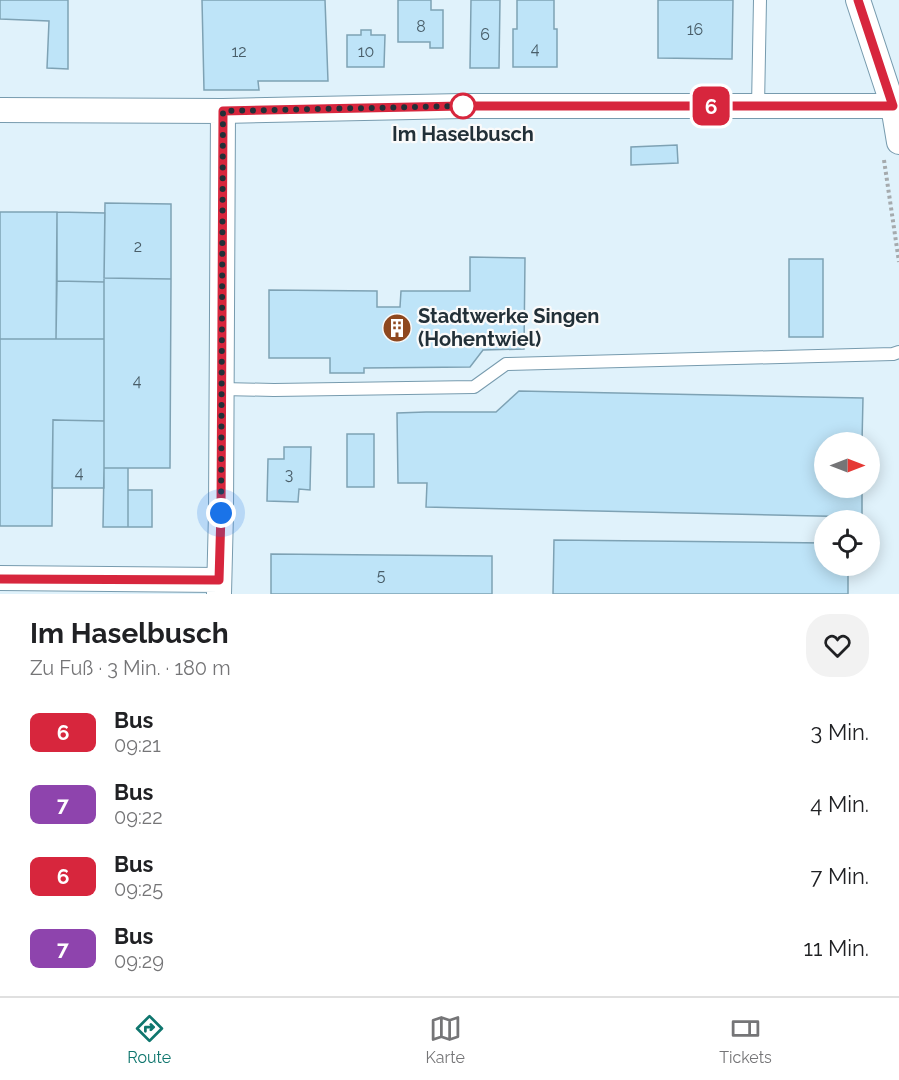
<!DOCTYPE html>
<html lang="de">
<meta charset="utf-8">
<style>
body{margin:0;font-family:Raleway,sans-serif;background:#f2f2f2;color:#202124;height:100vh;display:flex;flex-direction:column;font-size:22px;white-space:nowrap}
*{box-sizing:border-box;margin:0}
p{font-size:20px;color:#757577}
.icon{flex:none;width:33px;height:33px;fill:none;stroke:currentColor;stroke-width:2;stroke-linecap:round;stroke-linejoin:round}
.map{position:relative;height:594px;overflow:hidden}
.side{display:flex;flex-direction:column;background:#fff;flex:1}
.side>*{flex:none}
.badge{padding:0 12px;border-radius:9px;font-size:21px;line-height:39px}
.needle{width:39px;rotate:90deg}
.controls{position:absolute;left:814px;top:432px;display:grid;gap:12px}
.controls a{display:grid;place-items:center;width:66px;height:66px;border-radius:50%;background:#fff;box-shadow:0 3px 15px #0003;font-size:30px}
.you{position:absolute;width:30px;height:30px;margin:-15px;border:4px solid #fff;border-radius:50%;background:#1a73e8;box-shadow:0 0 0 9px #1a73e833}
.map>.badge{position:absolute;translate:-50% -50%;box-shadow:0 0 0 3px #fff}
.round{display:grid;place-items:center;flex:none;width:63px;height:63px;border-radius:24px;background:#f2f2f2}
.headline{display:flex;align-items:center;justify-content:space-between;height:102px;padding:0 30px}
h1{font-size:28px;font-weight:700;line-height:45px}
ul{padding:0;list-style:none}
li{display:flex;align-items:center;gap:18px;height:72px;padding:0 30px}
li div{flex:1}
li b{display:block;font-size:22px}
li em{font-style:normal}
li .badge{min-width:66px;font-weight:700;text-align:center}
.menu{display:flex;justify-content:space-around;align-items:center;height:84px;border-top:2px solid #e0e0e0;background:#fff;font-size:16px;color:#757577}
.menu a{display:grid;justify-items:center;gap:3px}
.menu .on{color:#0f766e}
.map>svg:first-child{display:block}
.built{fill:#e0f2fb;fill-rule:evenodd}
.building{fill:#bee4f8;stroke:#7ea2b4;stroke-width:1.5}
.lines{fill:none;stroke-linecap:round;stroke-linejoin:round}
.lane-casing{stroke:#779bae;stroke-width:14}
.street-casing{stroke:#779bae;stroke-width:26}
.path{stroke:#a5aaad;stroke-width:4;stroke-dasharray:3 3;stroke-linecap:butt}
.lane{stroke:#fff;stroke-width:12}
.street{stroke:#fff;stroke-width:24}
.line-casing{stroke:#fff;stroke-width:14}
.line{stroke:#d7263d;stroke-width:9}
.walk{stroke:#223038;stroke-width:6;stroke-dasharray:0 10.8}
.stop-dot{fill:#fff;stroke:#d7263d;stroke-width:3}
.labels{text-anchor:middle;dominant-baseline:central;stroke-width:4.5;stroke-linejoin:round;paint-order:stroke}
.number-label{font-size:16px;fill:#495d68}
.stop-label{font-size:20px;font-weight:bold;fill:#223038;stroke:#fafafa}
.poi-label{font-size:20px;font-weight:bold;fill:#223038;stroke:#fafafa;text-anchor:start}
</style>
<div class="map">
<svg width="899" height="594" viewBox="0 0 899 594">
<rect width="100%" height="100%" fill="#fafafa"/>
<path class="built" d="M0 0H899V594H0ZM825 442H870V488H825ZM825 520H870V566H825Z"/>
<path class="building" d="M0 0H68V69L47 68 49 21 0 19Z
M202 0H325L328 81H258L259 90H204Z
M398 0H431V10H443V48H430V42H398Z
M471 0H500L499 68H470Z
M517 0H554V29H557V67H513V29H517Z
M658 0H733L732 59 658 58Z
M361 30H371V35H385L384 67H347V35H361Z
M677 145 678 163 631 165V147Z
M105 203 171 204V279L104 278Z
M0 212H57L56 339H0Z
M57 212 105 213 104 282 57 281Z
M470 257 525 258 524 349 483 350 470 367 364 368V373H330V358H269V290L377 291V307H400L401 291H470Z
M789 259H823V337H789Z
M104 278 171 279 170 468H104Z
M57 281 104 282V339H56Z
M0 339H104V421L53 420 52 526H0Z
M519 391 863 398 862 442H825V488H862V517L426 507 427 483H398L397 413 426 412H496Z
M53 420 104 421V488H52Z
M347 434H374V487H347Z
M284 447H311L310 490 299 489 298 502 267 501 268 459H284Z
M104 468H128V527H103Z
M128 490H152V527H128Z
M554 540 825 543V566H848V594H553Z
M271 554 492 556V594H271Z"/>
<g class="lines">
<g class="lane-casing">
<path id="lane" d="M758 106 760 0
M222 389 274 390 474 387 506 364 893 354 899 352"/>
</g>
<g class="street-casing">
<path id="street" d="M858 0 893 106 899 142
M0 110 223 111 462 106H893
M0 578 219 580
M219 594 221 513 223 111"/>
</g>
<path class="path" d="M884 160 899 262"/>
<use href="#lane" class="lane"/>
<use href="#street" class="street"/>
</g>
<g class="lines">
<g class="line-casing">
<path id="line" d="M0 579 219 580 221 513 223 111 462 106H893L858 0"/>
</g>
<use href="#line" class="line"/>
<path class="walk" d="M221 513 223 111 463 106"/>
</g>
<defs>
<g id="building-disc" transform="scale(1.5)"><circle r="9.5" fill="#8e481f" stroke="#fafafa"/><path d="M-4-6H4V6H1V3H-1V6H-4ZM-2.5-4.3h1.7v1.8h-1.7ZM.8-4.3h1.7v1.8H.8ZM-2.5-1h1.7V.8h-1.7ZM.8-1h1.7V.8H.8Z" fill="#fff"/></g>
</defs>
<g fill-rule="evenodd">
<use href="#building-disc" x="397" y="328"/>
</g>
<circle class="stop-dot" cx="463" cy="106" r="12"/>
<g class="labels">
<g class="number-label">
<text x="421" y="26">8</text>
<text x="695" y="29">16</text>
<text x="485" y="34">6</text>
<text x="535" y="48">4</text>
<text x="239" y="51">12</text>
<text x="366" y="51">10</text>
<text x="138" y="246">2</text>
<text x="137" y="380">4</text>
<text x="79" y="472">4</text>
<text x="289" y="474">3</text>
<text x="381" y="575">5</text>
</g>
<g class="stop-label">
<text x="463" y="134">Im Haselbusch</text>
</g>
<g class="poi-label">
<text x="418" y="316">Stadtwerke Singen<tspan x="418" dy="23">(Hohentwiel)</tspan></text>
</g>
</g>
</svg>
<div class="controls">
<a><svg class="needle" viewBox="-14 -14 28 28"><path d="M0-13l5 13h-10z" fill="#e53935"/><path d="M0 13l5-13h-10z" fill="#757577"/></svg></a>
<a><svg class="icon" aria-label="locate" viewBox="0 0 24 24"><circle cx="12" cy="12" r="6"/><path d="M12 2v4M12 18v4M2 12h4M18 12h4"/></svg></a>
</div>
<div class="you" style="left:221px;top:513px"></div>
<b class="badge" style="left:711px;top:106px;background:#d7263d;color:#fff">6</b>
</div>
<section class="side">
<div class="headline"><div><h1>Im Haselbusch</h1><p>Zu Fuß · 3 Min. · 180 m</p></div><a class="round"><svg class="icon" aria-label="heart" viewBox="0 0 24 24"><path d="M12 20l-8-8c-3-5 5-10 8-4 3-6 11-1 8 4z"/></svg></a></div>
<ul>
<li><span class="badge" style="background:#d7263d;color:#fff">6</span><div><b>Bus</b><p>09:21</p></div><em>3 Min.</em></li>
<li><span class="badge" style="background:#8e44ad;color:#fff">7</span><div><b>Bus</b><p>09:22</p></div><em>4 Min.</em></li>
<li><span class="badge" style="background:#d7263d;color:#fff">6</span><div><b>Bus</b><p>09:25</p></div><em>7 Min.</em></li>
<li><span class="badge" style="background:#8e44ad;color:#fff">7</span><div><b>Bus</b><p>09:29</p></div><em>11 Min.</em></li>
</ul>
</section>
<nav class="menu">
<a class="on"><svg class="icon" aria-label="directions" viewBox="0 0 24 24"><path d="M12 3l9 9-9 9-9-9zM9 14v-3h6M13 9l2 2-2 2"/></svg>Route</a>
<a><svg class="icon" aria-label="map" viewBox="0 0 24 24"><path d="M3 6l6-2 6 2 6-2v14l-6 2-6-2-6 2zM9 4v14M15 6v14"/></svg>Karte</a>
<a><svg class="icon" aria-label="tickets" viewBox="0 0 24 24"><path d="M3 7h18v10H3zM15 7v10"/></svg>Tickets</a>
</nav>
